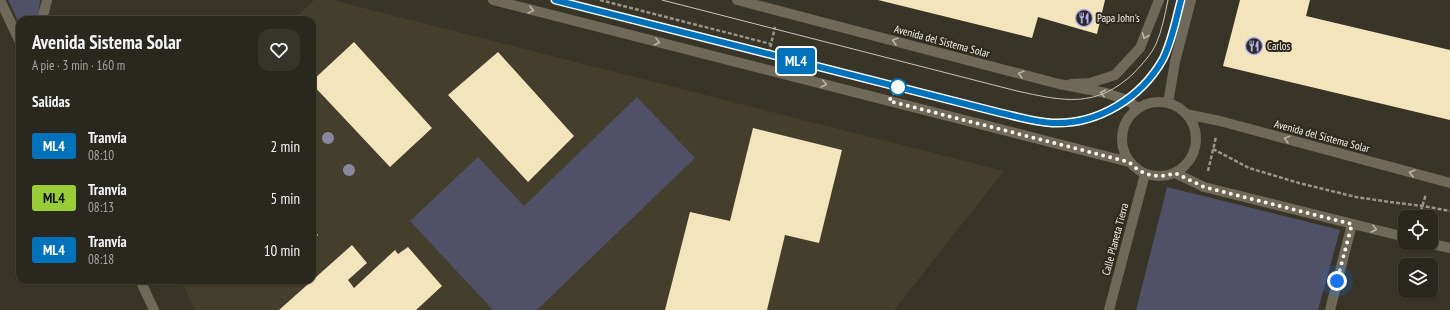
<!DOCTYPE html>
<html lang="es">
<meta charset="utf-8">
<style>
body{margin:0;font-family:"PT Sans Narrow",sans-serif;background:#36332b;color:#f1f3f6;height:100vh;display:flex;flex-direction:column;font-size:15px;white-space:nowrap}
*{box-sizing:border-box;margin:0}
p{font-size:13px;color:#a5a5a4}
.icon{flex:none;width:22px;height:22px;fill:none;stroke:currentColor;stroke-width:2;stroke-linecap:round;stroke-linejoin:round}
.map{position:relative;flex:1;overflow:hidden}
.details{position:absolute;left:16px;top:16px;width:300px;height:268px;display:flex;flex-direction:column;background:#2a271e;border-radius:12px;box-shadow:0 1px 3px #0004,0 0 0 1px #46443c}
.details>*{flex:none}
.badge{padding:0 8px;border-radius:3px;font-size:14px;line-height:26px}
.fabs{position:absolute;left:1398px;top:210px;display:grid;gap:8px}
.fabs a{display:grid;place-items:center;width:40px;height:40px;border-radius:8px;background:#2a271e;box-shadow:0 1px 3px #0004,0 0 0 1px #46443c;font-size:20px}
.you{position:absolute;width:20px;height:20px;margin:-10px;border:3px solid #fff;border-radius:50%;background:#1a73e8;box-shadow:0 0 0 6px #1a73e833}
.map>.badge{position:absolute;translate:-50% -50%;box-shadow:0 0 0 2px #fff}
h2{padding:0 16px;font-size:15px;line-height:36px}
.round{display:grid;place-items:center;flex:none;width:42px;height:42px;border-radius:12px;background:#36332b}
.head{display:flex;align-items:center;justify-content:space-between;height:68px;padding:0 16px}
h1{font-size:19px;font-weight:800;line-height:30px}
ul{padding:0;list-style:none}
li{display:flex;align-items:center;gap:12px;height:52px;padding:0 16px}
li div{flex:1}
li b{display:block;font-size:15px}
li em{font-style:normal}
li .badge{min-width:44px;font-weight:700;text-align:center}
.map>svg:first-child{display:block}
.built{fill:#443e2c}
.green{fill:#505066}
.building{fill:#f2e5bc}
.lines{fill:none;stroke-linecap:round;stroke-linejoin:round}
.path{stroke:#97948a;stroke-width:2.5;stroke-dasharray:4 2;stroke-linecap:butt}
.minor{stroke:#6e6959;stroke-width:10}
.tertiary{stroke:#6e6959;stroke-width:10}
.tram{stroke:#c7c4bc;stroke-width:1}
.tree{fill:#89879d}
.oneway{stroke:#b9b5aa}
.line-casing{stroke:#fff;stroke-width:9}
.line{stroke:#0072bc;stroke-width:6}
.walk{stroke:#f6f3ec;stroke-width:4;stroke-dasharray:0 7.2}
.stop-dot{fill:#fff;stroke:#0072bc;stroke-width:2}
.labels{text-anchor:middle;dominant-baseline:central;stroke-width:4;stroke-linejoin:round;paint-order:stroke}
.poi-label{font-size:11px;fill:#f6f3ec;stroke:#2e2a1f;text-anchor:start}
.street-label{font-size:11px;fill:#f6f3ec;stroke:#2e2a1f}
</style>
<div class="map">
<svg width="1450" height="310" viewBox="0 0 1450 310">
<rect width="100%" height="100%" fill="#383428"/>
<path class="built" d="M314 0H332L1004 171 894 310H195L181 280H312V20H293Z"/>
<path class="green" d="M8 0H40L38 20H20V25Z
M637 97 695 158 537 310H493L410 221 478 157 524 206Z
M1167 187 1340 230 1318 310H1136Z"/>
<path class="building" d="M878 0H1105L1097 34 1038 17 1032 38Z
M1240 0H1310L1306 16 1450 50V120L1223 66Z
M354 42 432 128 390 167 312 84V81Z
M498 52 574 136 528 182 448 95Z
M753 128 842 150 819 243 785 235 767 310H665L690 212 730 221Z
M312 228 318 235 312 241Z
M352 245 367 263 348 280 354 288 395 250 398 254 408 247 442 286 416 310H279Z"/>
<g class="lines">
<path class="path" d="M600 0 771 44
M769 53 775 27
M1213 149 1249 168 1299 183 1356 197 1390 202 1423 206 1450 211
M1208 171 1216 137
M1419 217 1426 194"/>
<path class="minor" d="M0 0 20 42
M42 20 47 0
M1071 84 1090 83 1115 75 1140 48 1159 0
M1168 103 1175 62 1191 0
M140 280 154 310
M1109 310 1145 174
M1330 310 1352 224"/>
<path class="tertiary" d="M493 0 1129 162
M737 0 1059 84 1106 93 1127 100 1138 108
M1122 139a37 37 0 1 1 74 0a37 37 0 1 1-74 0Z
M1186 114 1220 121 1450 183
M1175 173 1204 187 1405 237
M1428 243 1450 248"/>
<path class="tram" d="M555 0 1001 113C1017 117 1034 122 1052 123 1097 126 1141 98 1163 59 1172 41 1176 19 1181 0
M662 0 1017 91C1063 101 1096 109 1134 73 1142 64 1151 55 1156 44 1162 31 1165 14 1168 0"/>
</g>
<g class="tree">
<circle cx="328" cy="138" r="6"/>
<circle cx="349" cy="170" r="6"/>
</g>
<defs><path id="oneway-chevron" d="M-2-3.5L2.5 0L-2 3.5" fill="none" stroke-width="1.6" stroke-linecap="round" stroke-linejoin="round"/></defs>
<g class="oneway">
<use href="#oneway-chevron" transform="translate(531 10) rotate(14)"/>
<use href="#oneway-chevron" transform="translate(1145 36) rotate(112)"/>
<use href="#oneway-chevron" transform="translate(895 41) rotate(-165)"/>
<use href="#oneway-chevron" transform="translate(657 42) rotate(14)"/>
<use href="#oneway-chevron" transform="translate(1021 74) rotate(-165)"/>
<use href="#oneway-chevron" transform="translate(824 84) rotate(14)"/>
<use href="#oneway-chevron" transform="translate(1103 93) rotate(-167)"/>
<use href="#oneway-chevron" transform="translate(1287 139) rotate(-165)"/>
<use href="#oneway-chevron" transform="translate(1412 173) rotate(-165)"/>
<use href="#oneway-chevron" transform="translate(1374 229) rotate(14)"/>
</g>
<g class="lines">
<g class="line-casing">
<path id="line" d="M555 0 1001 113C1018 117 1034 122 1052 123 1098 125 1141 98 1163 59 1172 41 1176 19 1181 0"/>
</g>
<use href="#line" class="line"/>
<path class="walk" d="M898 87 889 101 1129 162C1143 176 1157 179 1175 173L1204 187 1352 224 1337 281"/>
</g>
<defs>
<g id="restaurant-ring" transform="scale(0.9)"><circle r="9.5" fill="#2e2a1f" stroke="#b0aefa" stroke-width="1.5"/><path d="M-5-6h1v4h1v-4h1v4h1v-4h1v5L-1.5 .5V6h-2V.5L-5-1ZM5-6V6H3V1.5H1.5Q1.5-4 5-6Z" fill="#b0aefa"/></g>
</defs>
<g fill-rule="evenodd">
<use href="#restaurant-ring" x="1084" y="18"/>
<use href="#restaurant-ring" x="1254" y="46"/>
</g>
<circle class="stop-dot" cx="898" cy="87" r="8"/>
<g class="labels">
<g class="poi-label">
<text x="1097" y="18">Papa John's</text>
<text x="1267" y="46">Carlos</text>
</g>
<g class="street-label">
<text transform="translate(942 41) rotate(15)">Avenida del Sistema Solar</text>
<text transform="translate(1322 136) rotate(15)">Avenida del Sistema Solar</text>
<text transform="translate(1115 239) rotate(-75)">Calle Planeta Tierra</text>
</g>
</g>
</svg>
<div class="fabs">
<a><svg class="icon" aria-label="locate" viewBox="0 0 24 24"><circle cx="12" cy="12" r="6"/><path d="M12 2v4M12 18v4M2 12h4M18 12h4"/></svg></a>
<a><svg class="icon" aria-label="layers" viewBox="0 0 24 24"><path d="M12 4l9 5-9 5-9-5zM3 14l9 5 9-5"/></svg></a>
</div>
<div class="you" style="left:1337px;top:281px"></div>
<b class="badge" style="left:796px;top:61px;background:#0072bc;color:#fff">ML4</b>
<section class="details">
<div class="head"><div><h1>Avenida Sistema Solar</h1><p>A pie · 3 min · 160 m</p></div><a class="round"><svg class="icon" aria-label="heart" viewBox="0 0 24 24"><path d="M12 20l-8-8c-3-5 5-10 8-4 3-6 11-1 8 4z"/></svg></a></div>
<h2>Salidas</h2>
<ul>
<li><span class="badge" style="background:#0072bc;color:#fff">ML4</span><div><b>Tranvía</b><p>08:10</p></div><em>2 min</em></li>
<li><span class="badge" style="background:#98cd37;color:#111">ML4</span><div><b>Tranvía</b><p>08:13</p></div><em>5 min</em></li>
<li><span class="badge" style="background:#0072bc;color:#fff">ML4</span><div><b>Tranvía</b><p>08:18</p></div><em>10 min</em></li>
</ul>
</section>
</div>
